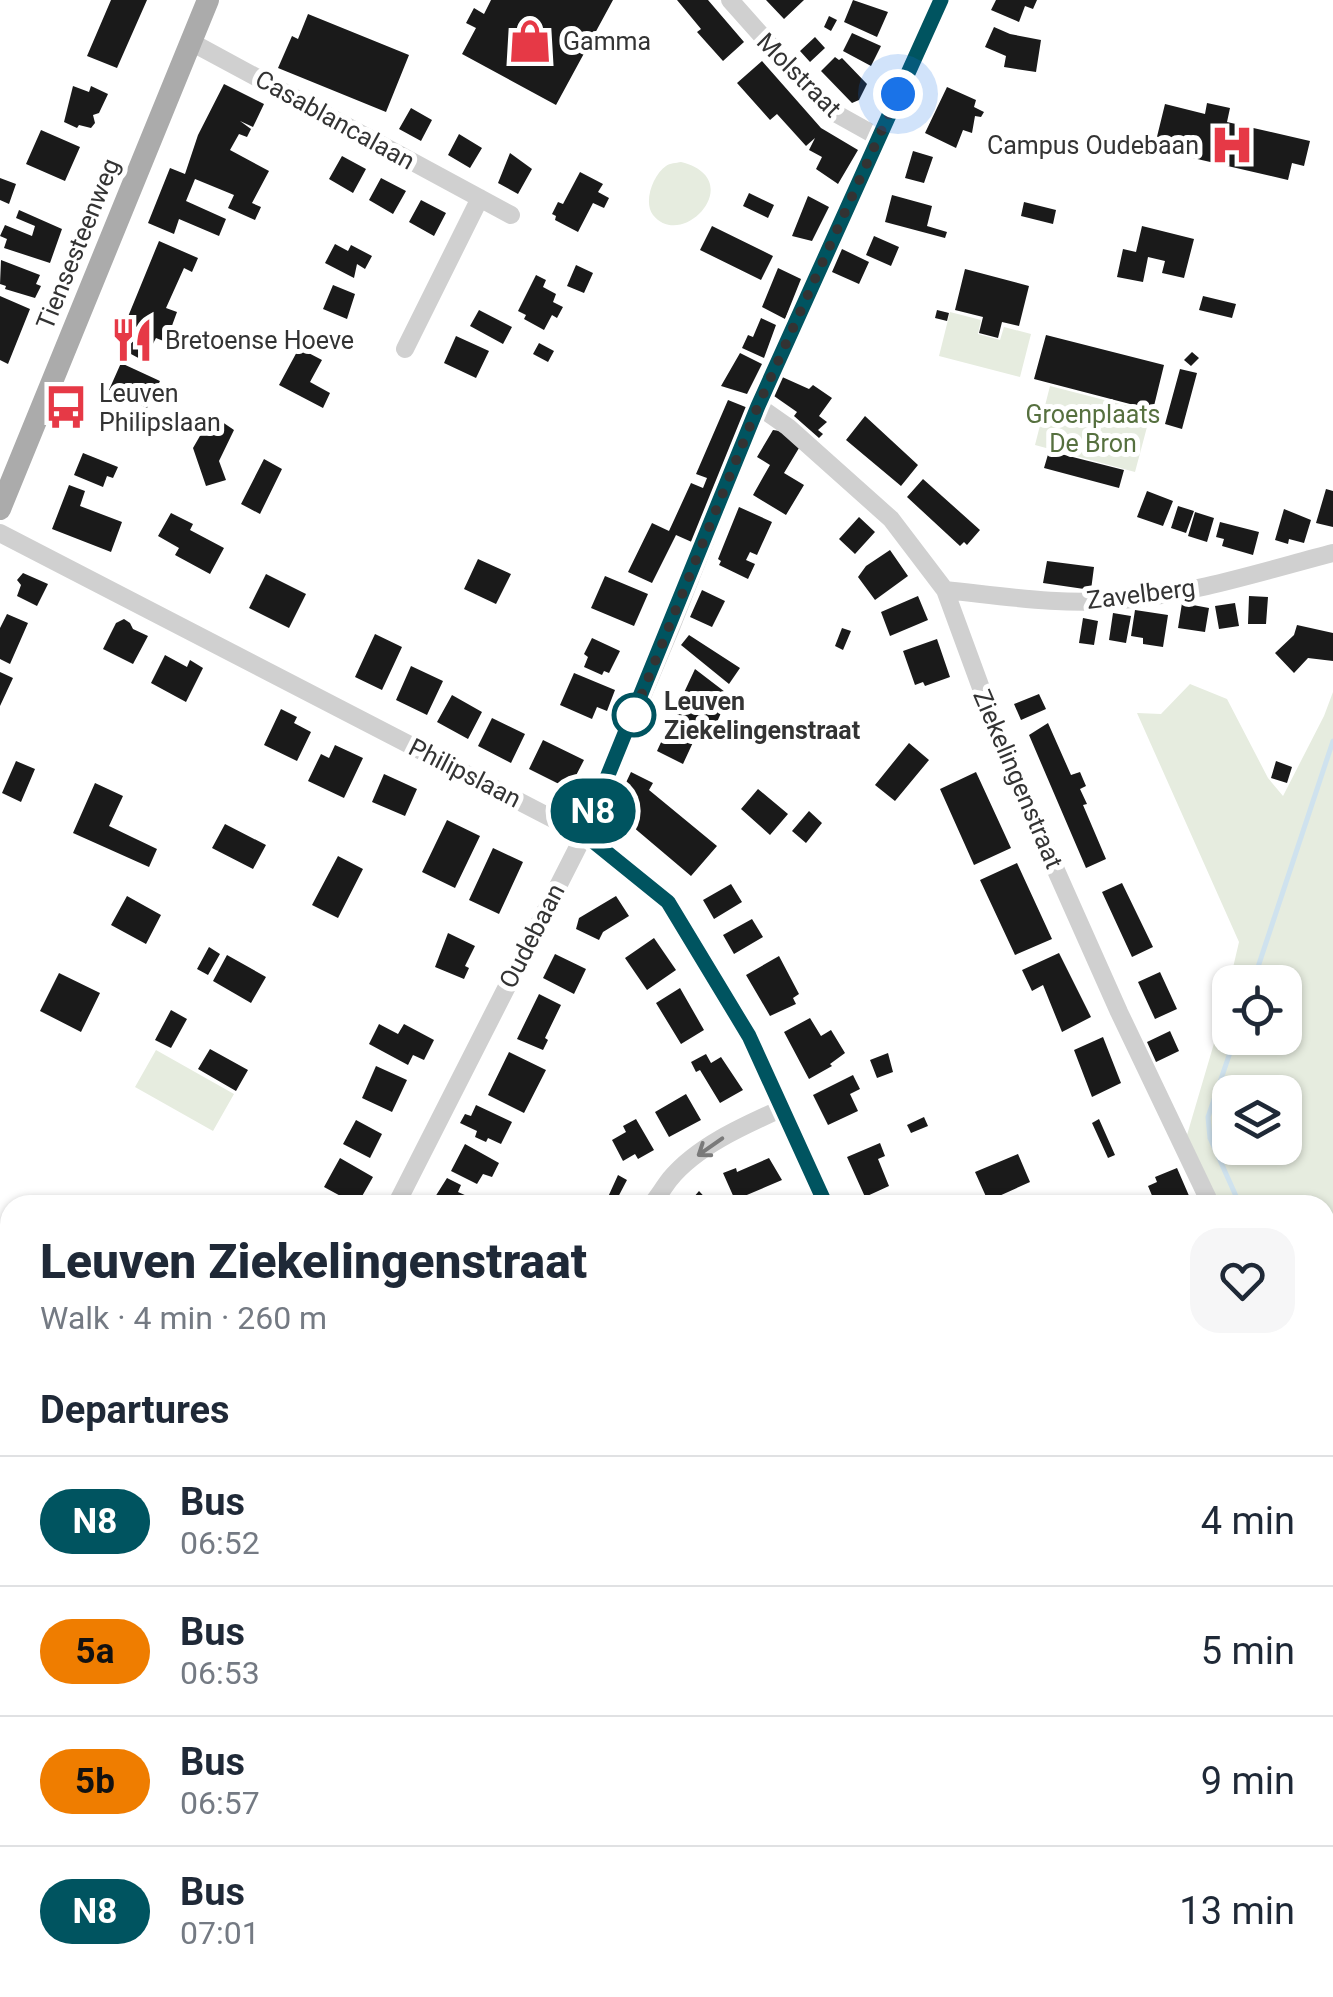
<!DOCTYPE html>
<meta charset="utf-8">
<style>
body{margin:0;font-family:Roboto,sans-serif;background:#f6f6f7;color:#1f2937;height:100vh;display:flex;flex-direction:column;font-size:38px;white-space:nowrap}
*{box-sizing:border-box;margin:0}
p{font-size:32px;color:#747a83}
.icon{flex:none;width:55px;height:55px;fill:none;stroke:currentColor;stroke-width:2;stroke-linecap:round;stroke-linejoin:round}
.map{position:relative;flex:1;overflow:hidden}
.sheet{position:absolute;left:0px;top:1195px;width:1335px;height:802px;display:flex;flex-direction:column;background:#fff;border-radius:30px 30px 0 0;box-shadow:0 2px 8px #0004}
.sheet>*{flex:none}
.badge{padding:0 20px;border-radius:32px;font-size:35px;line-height:65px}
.fabs{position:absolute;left:1212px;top:965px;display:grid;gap:20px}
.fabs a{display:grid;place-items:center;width:90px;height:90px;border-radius:20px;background:#fff;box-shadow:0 2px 8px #0004;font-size:50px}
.you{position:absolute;width:50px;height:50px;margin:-25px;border:8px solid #fff;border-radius:50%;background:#1a73e8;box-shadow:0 0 0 15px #1a73e833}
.map>.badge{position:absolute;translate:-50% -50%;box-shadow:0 0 0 5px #fff}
h2{padding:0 40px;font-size:38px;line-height:90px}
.round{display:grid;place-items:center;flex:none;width:105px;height:105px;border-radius:30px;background:#f6f6f7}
.summary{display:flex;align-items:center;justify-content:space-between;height:170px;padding:0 40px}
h1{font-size:48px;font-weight:800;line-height:75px}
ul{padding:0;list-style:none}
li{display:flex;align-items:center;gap:30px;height:130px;padding:0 40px;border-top:2px solid #e0e1e3}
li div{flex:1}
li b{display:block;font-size:38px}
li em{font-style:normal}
li .badge{min-width:110px;font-weight:700;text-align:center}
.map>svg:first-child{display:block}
.green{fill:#e6ecdf;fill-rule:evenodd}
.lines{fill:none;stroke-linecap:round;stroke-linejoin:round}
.stream{stroke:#cfe2ee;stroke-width:5}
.building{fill:#1a1a1a}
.minor{stroke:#d0d0d0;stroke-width:18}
.major{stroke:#ababab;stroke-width:22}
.oneway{stroke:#7a7a7a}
.line-casing{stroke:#fff;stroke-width:22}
.line{stroke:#005460;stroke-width:15}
.walk{stroke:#333;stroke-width:10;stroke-dasharray:0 18}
.stop-dot{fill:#fff;stroke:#005460;stroke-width:5}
.labels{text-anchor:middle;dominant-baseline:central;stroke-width:10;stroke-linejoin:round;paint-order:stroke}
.poi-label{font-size:25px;fill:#333;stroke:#fff;text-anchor:start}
.street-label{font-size:25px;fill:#333;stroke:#fff}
.park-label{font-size:25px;fill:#56703f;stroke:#fff}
.stop-label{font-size:25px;font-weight:bold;fill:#333;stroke:#fff;text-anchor:start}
</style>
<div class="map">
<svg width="1333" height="1997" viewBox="0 0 1333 1997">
<rect width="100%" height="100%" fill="#fff"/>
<path class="green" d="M681 162C749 179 683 252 653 215 643 202 653 175 666 166 670 163 676 163 681 162Z
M950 312 981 320 978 334 1000 340 1004 327 1031 334 1020 377 939 356Z
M1050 386 1151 412 1135 472 1035 445Z
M1190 684 1227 699 1268 778 1283 796 1324 716 1333 692V1390L1325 1394V1205H1220L1187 1135 1220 1023 1239 942 1137 713 1161 714ZM1230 982H1285V1038H1230ZM1230 1092H1285V1148H1230Z
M156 1050 234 1094 213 1131 135 1087Z
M351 1988H509L506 1997H349Z"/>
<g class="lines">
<path class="stream" d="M1253 982 1333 741
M1235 1038 1208 1117 1210 1138 1240 1205
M1325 1400 1333 1418"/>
</g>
<path class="building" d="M111 0H147L117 68 87 56Z
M491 0H613L556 105 462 54 476 28 466 23 474 8 484 14Z
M677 0H708L744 42 723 61 697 32 701 29Z
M766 0H804L784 19Z
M853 0 888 12 877 37 844 22Z
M996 0H1037L1033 9 1025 6 1019 22 991 10Z
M308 14 409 55 386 112 278 68 292 36 298 39Z
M829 16 837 20 831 31 824 27Z
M994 27 1010 34 1041 40 1036 72 1004 67 1006 56 985 47Z
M852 33 881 46 871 66 843 51Z
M815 37 825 48 810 62 800 51Z
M835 57 839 60 842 58 867 84 859 100 852 103 821 71Z
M762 61 821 128 858 150 838 184 816 169 822 157 809 150 815 138 806 146 777 114 770 120 737 83Z
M224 84 264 104 253 127 240 121 251 129 247 137 239 134 230 150 269 171 252 203 261 207 255 220 228 208 234 195 195 179 186 201 226 219 219 236 179 219 174 234 148 223 170 168 185 174 198 135Z
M73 86 89 92 91 86 108 94 99 113 93 115 95 123 91 128 79 125 77 128 64 122Z
M947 87 976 100 974 107 984 112 981 117 975 116 972 133 963 130 956 148 925 133Z
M1207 103 1230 108 1227 122 1310 141 1304 166 1292 163 1288 180 1154 149 1165 104 1205 114Z
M411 108 432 120 421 141 399 129Z
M41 130 80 147 65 181 26 164Z
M459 134 482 148 470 168 448 155Z
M913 151 933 157 924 183 905 178Z
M510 153 532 169 518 194 498 183Z
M342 156 366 169 353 193 329 179Z
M580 172 603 184 598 192 609 198 604 208 593 203 578 232 555 220 556 216 552 214 558 202 563 204Z
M0 178 16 184 9 204 0 200Z
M381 178 406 191 393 214 369 200Z
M749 193 774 205 768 218 743 206Z
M892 195 932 206 927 226 947 232 945 238 885 222Z
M808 196 829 207 812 241 792 236Z
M421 200 446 213 434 236 409 222Z
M1024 202 1056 210 1053 224 1021 216Z
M19 210 62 229 50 263 4 248 7 239 0 236 5 225 32 236 35 226 16 218Z
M712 226 773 256 761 280 700 250Z
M1142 226 1194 239 1184 278 1162 273 1165 261 1148 257 1143 282 1117 277 1123 249 1136 252Z
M874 236 899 247 891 266 866 255Z
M159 241 198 258 192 272 184 268 166 308 177 312 166 342 156 338 144 361 116 346Z
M335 244 348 251 351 245 372 256 365 269 357 264 354 278 325 263Z
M842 249 869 262 859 284 832 272Z
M1 260 40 275 36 284 41 286 35 298 5 289 6 286 0 284Z
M576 265 593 273 584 293 567 286Z
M778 268 801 279 785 319 762 307Z
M965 269 1029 286 1019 326 1002 322 998 338 979 333 983 317 955 310Z
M536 275 546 280 543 287 556 294 553 302 563 307 557 318 552 315 544 330 524 319 526 315 518 311Z
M333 285 355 294 347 319 323 309Z
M0 296 30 309 8 364 0 360Z
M1203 296 1236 304 1232 318 1199 310Z
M479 310 512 327 503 344 470 326Z
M937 310 949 313 947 321 935 318Z
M761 318 776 325 764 358 742 348 748 335 753 337Z
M1046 335 1164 365 1153 410 1034 379Z
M456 336 489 351 476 378 444 363Z
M539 343 554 351 548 362 533 354Z
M299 348 322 360 310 382 330 393 323 408 279 385Z
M1192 352 1199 358 1191 366 1184 360Z
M740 353 762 364 747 394 721 386Z
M121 363 160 381 147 408 109 390Z
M1180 369 1197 373 1182 429 1165 424Z
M780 376 809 389 813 385 832 398 819 416 827 422 818 430 823 434 819 438 794 416 797 412 774 396Z
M728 400 748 408 694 543 676 535 652 583 628 572 652 523 669 531 691 483 703 488 707 478 696 474Z
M212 415 234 430 219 461 226 480 206 486 193 448Z
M865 416 918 465 901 486 846 440Z
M773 430 780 431 799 448 784 473 804 485 786 515 753 495 770 465 757 457Z
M1049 451 1124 470 1119 488 1044 468Z
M83 453 118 467 113 478 107 476 103 487 74 475Z
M264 459 282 469 260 514 241 504Z
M923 479 980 530 967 545 964 542 960 546 907 497Z
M69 485 85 491 80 506 122 522 111 552 52 529Z
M1326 489 1333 491V527L1316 523Z
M1147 491 1173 501 1163 526 1137 517Z
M1178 506 1194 511 1186 533 1171 528Z
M739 507 772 522 757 555 750 552 746 560 755 564 748 579 719 565 721 561 718 559Z
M1284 509 1311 520 1304 543 1289 539 1288 544 1275 540Z
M1195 512 1214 518 1207 542 1188 536Z
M171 513 193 524 190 530 224 548 210 574 175 555 179 548 158 536Z
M859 517 875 532 855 554 839 539Z
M1220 522 1259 532 1253 555 1222 546 1224 539 1216 537Z
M890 550 908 576 875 600 858 577 866 566Z
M478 559 511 574 496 604 464 589Z
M1047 561 1094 567 1091 590 1043 583Z
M23 573 48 584 37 606 17 596 21 585 17 580Z
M266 574 306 594 289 628 249 608Z
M605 576 648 594 634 626 591 608Z
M702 590 725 601 712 627 690 617Z
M918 596 928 620 890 636 881 612Z
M1249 596 1268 597 1266 624H1248Z
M1182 603 1209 608 1205 632 1178 628Z
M1235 603 1239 626 1219 629 1215 606Z
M1135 610 1168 615 1163 647 1143 644V638L1131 636Z
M1113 613 1131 616 1126 643 1109 640Z
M7 614 28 623 10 664 0 659V628Z
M1083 618 1098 621 1094 645 1079 643Z
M124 619 130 623 133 629 148 636 133 664 103 649 116 623Z
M1297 625 1333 633V661L1308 658 1294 673 1275 653 1294 635Z
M842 628 851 631 843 650 835 646Z
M375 634 402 647 382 690 355 677Z
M689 635 740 668 729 684 681 645Z
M592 638 620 651 609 673 604 671 602 675 584 667 588 657 584 654Z
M937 639 950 677 925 686 923 682 915 685 903 651Z
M165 655 187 667 190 660 203 668 186 702 151 683Z
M411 666 443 681 427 715 396 700Z
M695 669 729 695 713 731 674 714Z
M0 672 13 678 0 706Z
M574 673 615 690 607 711 597 707 592 719 560 705Z
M1039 694 1046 709 1021 720 1014 704Z
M452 695 482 712 468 739 437 722Z
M281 709 297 717 294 723 311 732 297 761 264 745Z
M492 718 525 734 511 763 478 746Z
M1048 723 1071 775 1080 772 1086 786 1080 789 1087 804 1083 805 1106 859 1086 868 1029 735Z
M669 725 695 738 683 764 657 751Z
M543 740 584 760 569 789 529 769Z
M909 743 929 760 895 801 875 785Z
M335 745 363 758 344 798 308 781 321 754 329 758Z
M16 761 35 769 21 802 2 793Z
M1276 761 1292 767 1287 783 1271 778Z
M631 772 653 783 649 790 717 846 691 876 613 810Z
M976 772 1011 848 974 865 940 789Z
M384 774 417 789 405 816 372 802Z
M95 783 123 796 109 826 157 849 149 867 73 833Z
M758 789 788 814 770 835 741 809Z
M809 811 822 823 806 843 792 831Z
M447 820 480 836 455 888 422 872Z
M225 824 266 845 253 869 212 848Z
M493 848 523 862 499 914 469 900Z
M338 856 363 869 338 918 312 905Z
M1017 863 1052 939 1015 955 980 880Z
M1122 883 1153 947 1132 957 1102 892Z
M731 884 742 902 714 919 703 900Z
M127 896 161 915 146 944 111 925Z
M616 896 629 916 603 932 599 940 576 929 579 918Z
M752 919 763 937 734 954 723 935Z
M448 933 475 946 465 966 469 968 464 979 435 967Z
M654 938 676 970 647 990 625 958Z
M209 947 220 954 208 975 197 969Z
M1059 953 1091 1017 1062 1032 1043 985 1032 991 1022 970Z
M555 954 586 969 574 994 543 978Z
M227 955 266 977 251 1003 213 981Z
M779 956 799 994 793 998 796 1004 770 1016 746 975Z
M1160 972 1177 1009 1155 1019 1138 982Z
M59 973 100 993 81 1032 40 1011Z
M680 988 704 1030 681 1044 656 1003Z
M539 994 561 1005 545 1038 548 1040 543 1050 517 1039Z
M171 1010 187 1019 171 1048 155 1040Z
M810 1018 821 1036 831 1030 845 1053 830 1064 832 1066 809 1079 784 1032Z
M379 1024 398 1034 404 1024 434 1040 424 1060 413 1055 408 1065 369 1044Z
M1170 1031 1179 1051 1156 1062 1147 1042Z
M1103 1037 1121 1083 1092 1097 1074 1050Z
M210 1049 248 1070 236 1091 198 1069Z
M509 1052 546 1070 524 1113 488 1095Z
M888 1053 893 1072 877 1078 870 1060Z
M706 1054 711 1063 721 1057 743 1090 720 1103 700 1070 696 1072 691 1062Z
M376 1066 407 1080 392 1112 362 1098Z
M853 1075 860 1089 850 1094 858 1111 828 1125 813 1095Z
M686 1094 701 1120 669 1137 655 1112Z
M476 1105 512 1122 501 1144 488 1138 486 1142 475 1137 477 1131 460 1123 465 1114 471 1116Z
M924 1117 928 1126 911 1133 907 1125Z
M636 1119 654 1150 638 1159 635 1154 623 1161 612 1140 626 1132 623 1126Z
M1099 1119 1115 1155 1108 1158 1092 1123Z
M356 1120 382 1134 370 1158 343 1144Z
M880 1143 885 1156 878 1159 889 1186 865 1197 847 1157Z
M465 1144 499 1163 492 1177 483 1174 477 1184 451 1171Z
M1018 1154 1030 1182 988 1201 975 1172Z
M340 1158 373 1177 357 1205 324 1187Z
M769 1158 782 1180 735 1200 723 1173 736 1168 737 1172Z
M1177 1168 1193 1205H1156L1148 1186 1157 1182 1155 1177Z
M618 1175 627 1180 616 1201 608 1197Z
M447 1178 461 1185 458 1192 467 1196 462 1205H430Z
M699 1191 712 1205H687Z
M0 1477H6L8 1495H0Z
M1333 1566V1603L1326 1606 1325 1569Z
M5 1683 10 1686V1730L0 1725V1693Z
M0 1778 10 1783 8 1810 0 1805Z
M10 1913V1980L0 1990V1941L4 1935 0 1932V1922Z
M32 1988H65L69 1993 67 1997 60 1993 56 1997H22Z
M94 1988H121L130 1993 129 1997H93Z
M559 1988H579L589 1997H550Z
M616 1988H647L650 1994 620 1997Z
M835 1988H869L875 1997H839Z
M946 1988H982L984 1997H950Z
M1098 1988H1108L1112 1997H1090L1100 1992Z
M1208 1988H1243L1247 1995 1209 1997 1205 1989Z
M1298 1988H1320V1997H1298Z"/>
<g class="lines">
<path class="minor" d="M730 0 826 108 878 137
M191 42 511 215
M405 349 480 198
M758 406 788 427 891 519 945 590 1010 767 1119 1012 1211 1205
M0 533 584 835 668 903 749 1037 826 1205
M945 590C1003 596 1063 606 1122 600 1193 594 1264 571 1333 553
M396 1205 584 835 672 625 758 406 941 0
M651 1205C658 1197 663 1188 670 1179 697 1146 745 1125 783 1108
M1325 1448 1333 1467
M0 1752 10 1757
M913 1988 917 1997
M1168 1988 1172 1997
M11 1997 20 1988
M80 1997 81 1988
M339 1997 340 1988
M519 1997 523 1988
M727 1997 751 1988"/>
<path class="major" d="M0 509 208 0"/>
</g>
<defs><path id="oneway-shaft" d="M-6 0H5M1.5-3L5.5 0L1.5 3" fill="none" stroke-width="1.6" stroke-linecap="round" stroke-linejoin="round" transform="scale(2.5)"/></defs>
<use class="oneway" href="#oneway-shaft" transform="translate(710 1147) rotate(145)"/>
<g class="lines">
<g class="line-casing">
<path id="line" d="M826 1205 749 1036 668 902 584 834 758 406 941 0"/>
</g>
<use href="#line" class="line"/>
<path class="walk" d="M634 715 631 721 758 406 898 94"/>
</g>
<defs>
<g id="shop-bare" transform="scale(3.45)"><path d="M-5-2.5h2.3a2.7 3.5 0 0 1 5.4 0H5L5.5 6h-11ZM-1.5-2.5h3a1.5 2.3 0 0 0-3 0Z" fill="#e63946" stroke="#fff" stroke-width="2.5" paint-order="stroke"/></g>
<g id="hospital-bare" transform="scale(3.45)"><path d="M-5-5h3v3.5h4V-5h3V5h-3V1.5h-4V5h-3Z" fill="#e63946" stroke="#fff" stroke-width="2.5" paint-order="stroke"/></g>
<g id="restaurant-bare" transform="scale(3.45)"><path d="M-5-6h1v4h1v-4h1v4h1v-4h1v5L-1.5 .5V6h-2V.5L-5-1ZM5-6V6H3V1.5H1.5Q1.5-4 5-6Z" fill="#e63946" stroke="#fff" stroke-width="2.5" paint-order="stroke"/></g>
<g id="bus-bare" transform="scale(3.45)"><path d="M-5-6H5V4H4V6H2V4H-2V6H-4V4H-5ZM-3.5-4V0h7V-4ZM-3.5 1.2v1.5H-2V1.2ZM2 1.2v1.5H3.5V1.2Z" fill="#e63946" stroke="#fff" stroke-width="2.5" paint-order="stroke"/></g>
</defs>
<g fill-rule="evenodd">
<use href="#shop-bare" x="530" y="41"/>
<use href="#hospital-bare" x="1232" y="145"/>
<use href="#restaurant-bare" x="132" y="340"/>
<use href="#bus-bare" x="66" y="407"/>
</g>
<circle class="stop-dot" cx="634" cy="715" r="20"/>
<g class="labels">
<g class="poi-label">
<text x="563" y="41">Gamma</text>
<text x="1199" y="145" text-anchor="end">Campus Oudebaan</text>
<text x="165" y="340">Bretoense Hoeve</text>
<text x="99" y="393">Leuven<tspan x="99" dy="29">Philipslaan</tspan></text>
</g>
<g class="street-label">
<text transform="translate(799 75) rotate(45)">Molstraat</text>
<text transform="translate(335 120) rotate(29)">Casablancalaan</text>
<text transform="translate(78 244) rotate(-68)">Tiensesteenweg</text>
<text transform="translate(1141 594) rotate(-7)">Zavelberg</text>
<text transform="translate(465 773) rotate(27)">Philipslaan</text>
<text transform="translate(1018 779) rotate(67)">Ziekelingenstraat</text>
<text transform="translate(532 936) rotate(-63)">Oudebaan</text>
</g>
<g class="park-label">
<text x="1093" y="414">Groenplaats<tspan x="1093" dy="29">De Bron</tspan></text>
</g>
<g class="stop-label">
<text x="664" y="701">Leuven<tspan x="664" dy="29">Ziekelingenstraat</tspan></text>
</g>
</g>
</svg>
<div class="fabs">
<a><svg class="icon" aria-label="locate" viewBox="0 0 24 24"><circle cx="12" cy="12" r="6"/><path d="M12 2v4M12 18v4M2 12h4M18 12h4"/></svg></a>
<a><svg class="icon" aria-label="layers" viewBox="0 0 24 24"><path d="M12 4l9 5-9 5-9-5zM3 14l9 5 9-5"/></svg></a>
</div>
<div class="you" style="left:898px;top:94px"></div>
<b class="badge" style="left:593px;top:811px;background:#005460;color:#fff">N8</b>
<section class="sheet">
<div class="summary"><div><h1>Leuven Ziekelingenstraat</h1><p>Walk · 4 min · 260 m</p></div><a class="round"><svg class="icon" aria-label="heart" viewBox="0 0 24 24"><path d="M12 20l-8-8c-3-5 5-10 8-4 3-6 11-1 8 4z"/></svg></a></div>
<h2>Departures</h2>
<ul>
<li><span class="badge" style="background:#005460;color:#fff">N8</span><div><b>Bus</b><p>06:52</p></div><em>4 min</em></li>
<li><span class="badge" style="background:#ef7d00;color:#111">5a</span><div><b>Bus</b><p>06:53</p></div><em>5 min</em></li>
<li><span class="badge" style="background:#ef7d00;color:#111">5b</span><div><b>Bus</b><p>06:57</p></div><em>9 min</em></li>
<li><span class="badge" style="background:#005460;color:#fff">N8</span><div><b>Bus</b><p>07:01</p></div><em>13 min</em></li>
</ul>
</section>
</div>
